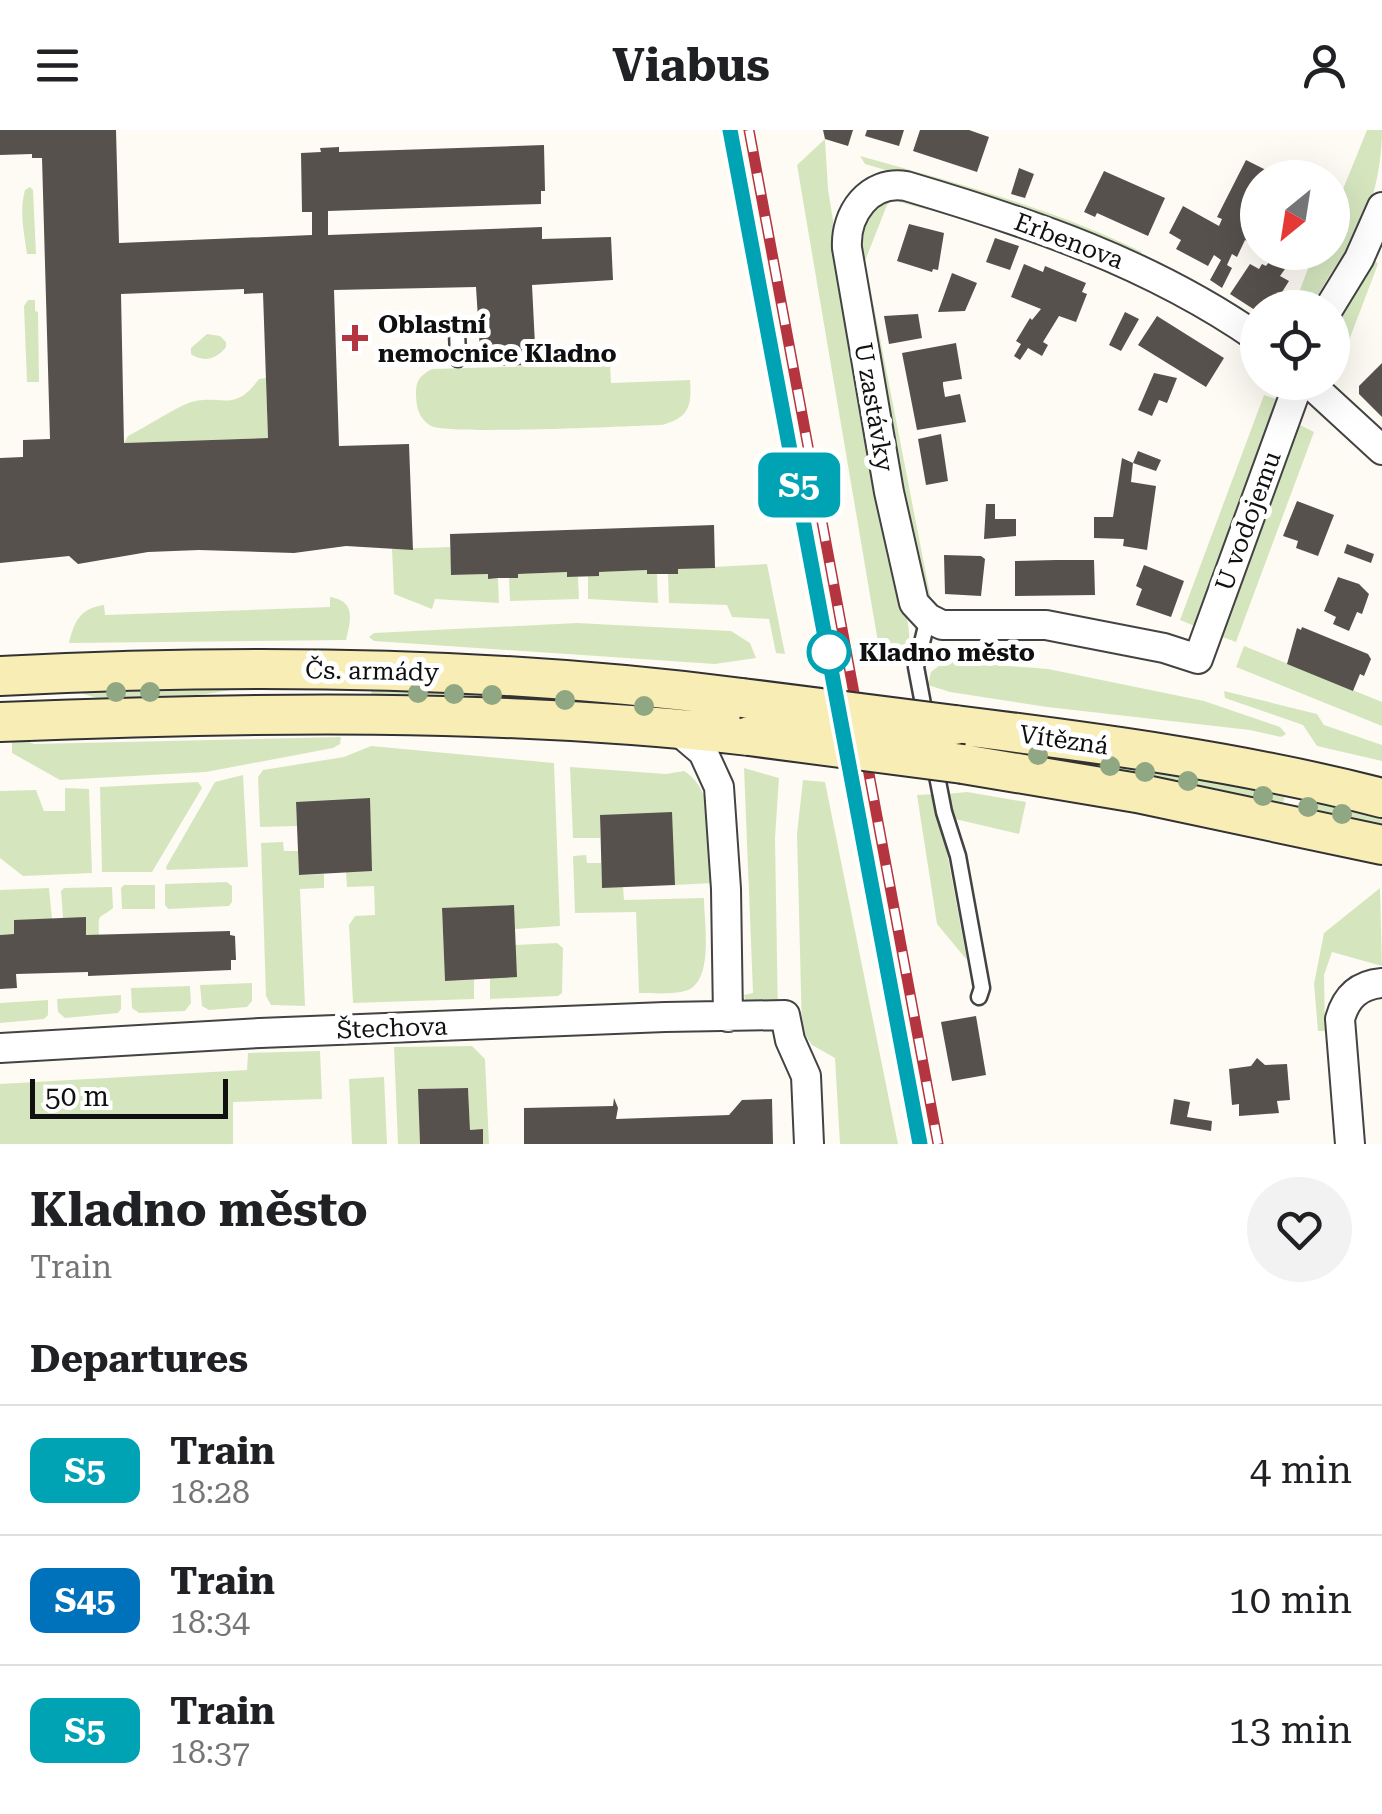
<!DOCTYPE html>
<meta charset="utf-8">
<style>
body{margin:0;font-family:"Roboto Serif",serif;background:#f2f2f2;color:#202124;height:100vh;display:flex;flex-direction:column;font-size:38px;white-space:nowrap}
*{box-sizing:border-box;margin:0}
p{font-size:32px;color:#757577}
.icon{flex:none;width:55px;height:55px;fill:none;stroke:currentColor;stroke-width:2;stroke-linecap:round;stroke-linejoin:round}
.map{position:relative;height:1014px;overflow:hidden}
.panel{display:flex;flex-direction:column;background:#fff;flex:1}
.panel>*{flex:none}
.badge{padding:0 20px;border-radius:15px;font-size:35px;line-height:65px}
.needle{width:65px;rotate:210deg}
.tools{position:absolute;left:1240px;top:30px;display:grid;gap:20px}
.tools a{display:grid;place-items:center;width:110px;height:110px;border-radius:50%;background:#fff;box-shadow:0 10px 40px #0002;font-size:50px}
.scale{position:absolute;left:30px;bottom:25px;width:198px;box-sizing:border-box;padding-left:10px;border:5px solid #101010;border-top:0;font-size:28px;line-height:35px;white-space:nowrap;color:#101010;-webkit-text-stroke:8px #fff;paint-order:stroke}
.map>.badge{position:absolute;translate:-50% -50%;box-shadow:0 0 0 5px #fff}
h2{padding:0 30px;font-size:38px;line-height:90px}
.round{display:grid;place-items:center;flex:none;width:105px;height:105px;border-radius:52px;background:#f2f2f2}
.summary{display:flex;align-items:center;justify-content:space-between;height:170px;padding:0 30px}
h1{font-size:48px;font-weight:700;line-height:75px}
ul{padding:0;list-style:none}
li{display:flex;align-items:center;gap:30px;height:130px;padding:0 30px;border-top:2px solid #e0e0e0}
li div{flex:1}
li b{display:block;font-size:38px}
li em{font-style:normal}
li .badge{min-width:110px;font-weight:700;text-align:center}
header{display:flex;justify-content:space-between;align-items:center;height:130px;padding:0 30px;background:#fff;font-size:45px;font-weight:700}
.map>svg:first-child{display:block}
.green{fill:#d5e6bf}
.building{fill:#57514d;fill-rule:evenodd}
.lines{fill:none;stroke-linecap:round;stroke-linejoin:round}
.service-casing{stroke:#434343;stroke-width:19}
.minor-casing{stroke:#434343;stroke-width:32}
.secondary-casing{stroke:#323232;stroke-width:42}
.service{stroke:#fff;stroke-width:14}
.minor{stroke:#fff;stroke-width:28}
.secondary{stroke:#f8edb5;stroke-width:38}
.rail-casing{stroke:#b4343f;stroke-width:11}
.rail{stroke:#fff;stroke-width:8;stroke-dasharray:22;stroke-linecap:butt}
.secondary-bridge-casing{stroke:#323232;stroke-width:42;stroke-linecap:butt}
.secondary-bridge{stroke:#f8edb5;stroke-width:38}
.tree{fill:#8fa782}
.line-casing{stroke:#fff;stroke-width:22}
.line{stroke:#00a3b4;stroke-width:15}
.poi-dot{fill:#b4343f;stroke:#fff;stroke-width:4}
.stop-dot{fill:#fff;stroke:#00a3b4;stroke-width:5}
.labels{text-anchor:middle;dominant-baseline:central;stroke-width:10;stroke-linejoin:round;paint-order:stroke}
.street-label{font-size:25px;fill:#101010;stroke:#fff}
.poi-label{font-size:25px;font-weight:bold;fill:#101010;stroke:#fff;text-anchor:start}
.stop-label{font-size:25px;font-weight:bold;fill:#101010;stroke:#fff;text-anchor:start}
</style>
<header><svg class="icon" aria-label="menu" viewBox="0 0 24 24"><path d="M4 6h16M4 12h16M4 18h16"/></svg>Viabus<svg class="icon" aria-label="person" viewBox="0 0 24 24"><circle cx="12" cy="8" r="4"/><path d="M4 21q1-7 8-7t8 7"/></svg></header>
<div class="map">
<svg width="1382" height="1014" viewBox="0 0 1382 1014">
<rect width="100%" height="100%" fill="#fefbf4"/>
<path class="green" d="M1367 0H1382C1382 33 1374 73 1358 101 1343 128 1324 149 1313 177L1293 178 1314 123 1332 122 1333 77 1343 59Z
M825 9 828 59 887 427C898 460 917 497 906 531L881 530 797 35Z
M860 26C956 53 1052 78 1142 122L1138 125 1026 82 865 34Z
M30 57 33 60 36 124H27C24 103 19 81 25 60Z
M889 65 977 90 973 92 892 70 887 75 865 131 933 480 920 462 856 118 865 84Z
M1374 129 1378 134 1340 234 1333 230V199Z
M28 170H35V181L38 182 39 252H27L24 176Z
M207 204 220 206 226 212V217C217 229 204 233 191 224V218Z
M610 234 611 253 690 250C692 276 689 288 662 295 629 296 448 305 431 296 418 288 416 276 416 262 416 250 421 245 432 239Z
M266 248 268 308 124 313 128 306C148 296 166 283 186 274 219 261 232 286 259 249Z
M1264 265 1279 270 1197 497 1180 490Z
M1300 295 1314 302 1236 512 1217 505 1292 305Z
M450 417 452 445 488 444 489 448H498L499 473 435 469 432 479 394 464 392 419Z
M767 434 785 524 776 523 769 489 732 487 727 475 669 473 668 444H678V439Z
M647 440V444H657L658 473 588 469V446L599 442Z
M567 442V447H578L579 469 510 471 509 448H518V444Z
M330 467C356 471 351 490 346 510L69 513C74 492 80 478 104 475L105 485 330 477Z
M577 493 731 501 750 513 756 528 715 534 374 511 369 507 374 503Z
M1244 516 1382 572V596L1236 537Z
M945 531 1048 539 1204 571 1280 597 1286 604 1281 607 1250 600 1047 577 950 562 928 555 931 542Z
M377 555 722 580 721 590 373 567 371 562Z
M259 556C218 561 102 585 73 557Z
M1224 561 1317 584 1324 595 1382 615V631L1317 616 1303 595 1225 568Z
M12 605 34 614 341 607 340 614 333 618 206 642 60 650 12 623Z
M966 610 1145 636 1285 665 1282 678 968 619Z
M371 616 554 633 560 796 515 799 513 775 442 779 445 850 474 849V869L353 873 349 795 355 786 375 785 374 756 347 757 346 742 296 673 297 696 260 697 258 647 263 640 344 627Z
M570 637 666 644 684 641C718 662 710 717 713 753L675 755 600 685V708H573Z
M744 638 779 648 775 708 778 887 750 892 744 865 753 863Z
M243 645 248 737 167 740 166 737 215 652Z
M803 650 825 652 898 1014H840L835 928 812 915 802 900 797 704Z
M198 652 202 658 152 742H102L100 657Z
M65 658 89 659 92 743 23 746 0 728V661L36 660 44 681H65Z
M967 662 1026 672 1019 704 955 689 947 664Z
M936 664 967 830 937 794 917 665Z
M1302 668 1382 687V701L1299 682Z
M283 712 284 721H298L299 745 324 744V758L300 759 305 876 271 875 266 866 261 713Z
M586 725 587 733H601L602 757H623L624 770 704 768C704 792 714 849 688 860 674 865 654 863 639 863L636 782 575 783 573 726Z
M227 752 232 756V772L229 776 168 779 165 775V754Z
M124 755H155V779H122L121 758Z
M112 757 113 778C99 790 98 781 99 805H86L85 788H63L61 761 64 758Z
M49 758 52 789 14 804 0 805V760Z
M1380 758 1382 836 1332 822 1324 845 1325 901H1318L1314 854 1324 803Z
M557 813 563 818 562 863 558 866 490 869V848L515 815Z
M252 853V871L247 877 209 880 202 876 200 855Z
M190 856 191 873 185 881 139 883 132 878 131 858Z
M121 865V879L118 883 65 888 58 882 57 869Z
M48 870V885L44 889 0 893V873Z
M472 916 485 929 489 1014H483V1000H470L468 958 419 959 420 1014H398L394 917Z
M320 921 322 969 233 972V1014H0V954L247 940 248 923Z
M384 947 387 1014H352L349 949Z"/>
<path class="building" d="M0 0H116L119 113 312 105V82H302L301 23 321 22 320 18 339 17V22L544 15 545 61H541V74L328 81V105L542 97V109L611 107 613 150 532 155 536 235 481 236 476 157 334 160 339 316 409 314 413 420 346 416 294 423 199 420 148 422 78 434 69 426 0 433V328L23 327V310L50 309 42 28H32V24L0 25ZM244 159V164L263 163 268 308 124 313 121 164Z
M823 0H853L848 16 825 9Z
M867 0H904L899 16 865 6Z
M920 0H969L989 7 977 42 913 21Z
M1246 30 1266 40 1262 48H1258V56L1241 90 1258 98V116L1245 110 1237 127 1232 124 1227 135 1232 138 1222 158 1210 150 1221 130 1214 125 1208 136 1176 119 1181 110 1169 103 1183 76 1219 96 1222 89 1217 87Z
M1019 38 1034 44 1025 68 1011 64Z
M1104 41 1165 68 1148 106 1097 83 1095 87 1084 82Z
M909 94 944 103 938 140 933 139 932 142 897 131Z
M995 108 1019 116 1010 140 986 132Z
M1271 129 1285 139 1280 146 1289 151 1272 178H1258V182L1230 164 1250 134 1259 139 1262 134 1266 136Z
M1024 134 1043 142 1045 136 1086 153 1082 162 1087 164 1076 192 1059 186 1043 212 1048 215 1042 226 1028 218 1020 230 1014 226 1021 214 1016 211 1030 188 1032 190 1041 179 1011 167Z
M952 143 977 153 965 181 938 182Z
M1125 182 1139 189 1121 221 1109 215Z
M918 184 922 208 889 214 884 186Z
M1157 186 1224 228 1206 257 1138 215Z
M956 213 962 249 943 252V255L945 267 960 264 966 292 917 300 902 223Z
M1382 233V287L1359 264V256Z
M1154 243 1177 248 1167 273 1159 270 1152 286 1138 280Z
M941 304 948 351 926 355 918 309Z
M1138 321 1161 330 1156 341 1133 333Z
M1122 328 1133 333 1131 352 1156 356 1147 420 1123 416 1124 409 1094 408V387H1113Z
M1297 371 1334 385 1318 426 1296 418 1298 411 1283 406Z
M986 374H995V389H1016V406L984 409Z
M714 395 715 438 678 439V444H647V440L599 442V446L567 447V442L518 444V448H498L488 449V444L451 445 450 404Z
M1347 414 1374 424 1371 433 1344 423Z
M944 425 981 426 985 429 981 466 945 464Z
M1056 430H1094L1095 465 1015 466V431Z
M1144 435 1184 451 1171 487 1136 475 1142 459 1136 456Z
M1338 447 1359 454 1369 464 1362 484 1357 482 1349 501 1333 494 1336 487 1324 481Z
M1302 497 1368 524 1371 529 1364 546 1360 544 1353 561 1287 534 1297 498 1301 500Z
M370 668 372 741 299 745 296 672Z
M672 682 675 755 602 758 600 685Z
M514 775 517 847 445 851 442 778Z
M86 787V805L230 801V805L235 806 236 830H231V840L88 846V842L16 844 17 858 0 859V805L14 804V790Z
M976 886 986 945 952 951 941 892Z
M1257 928 1265 935 1287 934 1290 970 1277 971 1279 983 1239 986V974L1232 975 1229 939 1251 936Z
M468 958 470 1000 483 999V1014H420L418 959Z
M614 968 618 978 616 989 729 985 742 970 772 969 773 1014H524V978L613 976Z
M1174 969 1190 972 1187 987 1212 991 1211 1001 1170 994Z"/>
<g class="lines">
<g class="service-casing">
<path id="service" d="M457 199 458 229
M926 590 916 537 928 488
M935 636 944 682 958 726 982 858 979 867"/>
</g>
<g class="minor-casing">
<path id="minor" d="M1329 178 1359 129 1382 77
M1258 208C1150 133 1031 93 906 56 869 50 845 84 847 118L889 362 914 473 928 488 942 495H1046L1164 518 1198 529 1299 252
M1308 252 1382 320
M676 599 703 622 719 657 726 759 728 887
M0 918 260 903 665 887 785 885 790 910 806 946 809 1014
M1350 1014 1340 889C1346 867 1359 855 1382 853"/>
</g>
<g class="secondary-casing">
<path id="secondary" d="M0 546C248 533 496 536 742 568
M0 592C249 582 501 578 749 606
M955 595C1099 613 1242 632 1382 668
M963 634 1137 663 1382 715"/>
</g>
<use href="#service" class="service"/>
<use href="#minor" class="minor"/>
<use href="#secondary" class="secondary"/>
<g class="rail-casing">
<path id="rail" d="M731 0 920 1014
M749 0 938 1014"/>
</g>
<use href="#rail" class="rail"/>
<g class="secondary-bridge-casing">
<path id="secondary-bridge" d="M742 568 955 595
M749 606 963 634"/>
</g>
<use href="#secondary-bridge" class="secondary-bridge"/>
</g>
<g class="tree">
<circle cx="116" cy="562" r="10"/>
<circle cx="150" cy="562" r="10"/>
<circle cx="418" cy="563" r="10"/>
<circle cx="454" cy="564" r="10"/>
<circle cx="492" cy="565" r="10"/>
<circle cx="565" cy="570" r="10"/>
<circle cx="644" cy="576" r="10"/>
<circle cx="1038" cy="625" r="10"/>
<circle cx="1110" cy="636" r="10"/>
<circle cx="1145" cy="642" r="10"/>
<circle cx="1188" cy="651" r="10"/>
<circle cx="1263" cy="666" r="10"/>
<circle cx="1308" cy="677" r="10"/>
<circle cx="1342" cy="684" r="10"/>
</g>
<g class="lines">
<g class="line-casing">
<path id="line" d="M730 0 920 1014"/>
</g>
<use href="#line" class="line"/>
</g>
<path class="poi-dot" d="M350 193h10v10h10v10h-10v10h-10v-10h-10v-10h10z"/>
<circle class="stop-dot" cx="829" cy="522" r="20"/>
<g class="labels">
<g class="street-label">
<text transform="translate(1069 111) rotate(21)">Erbenova</text>
<text transform="translate(874 277) rotate(80)">U zastávky</text>
<text transform="translate(1248 391) rotate(-70)">U vodojemu</text>
<text transform="translate(372 541) rotate(1)">Čs. armády</text>
<text transform="translate(1064 610) rotate(8)">Vítězná</text>
<text transform="translate(392 898) rotate(-2)">Štechova</text>
</g>
<g class="poi-label">
<text x="378" y="194">Oblastní<tspan x="378" dy="29">nemocnice Kladno</tspan></text>
</g>
<g class="stop-label">
<text x="859" y="522">Kladno město</text>
</g>
</g>
</svg>
<div class="tools">
<a><svg class="needle" viewBox="-14 -14 28 28"><path d="M0-13l5 13h-10z" fill="#e53935"/><path d="M0 13l5-13h-10z" fill="#757577"/></svg></a>
<a><svg class="icon" aria-label="locate" viewBox="0 0 24 24"><circle cx="12" cy="12" r="6"/><path d="M12 2v4M12 18v4M2 12h4M18 12h4"/></svg></a>
</div>
<div class="scale">50 m</div>
<b class="badge" style="left:799px;top:355px;background:#00a3b4;color:#fff">S5</b>
</div>
<section class="panel">
<div class="summary"><div><h1>Kladno město</h1><p>Train</p></div><a class="round"><svg class="icon" aria-label="heart" viewBox="0 0 24 24"><path d="M12 20l-8-8c-3-5 5-10 8-4 3-6 11-1 8 4z"/></svg></a></div>
<h2>Departures</h2>
<ul>
<li><span class="badge" style="background:#00a3b4;color:#fff">S5</span><div><b>Train</b><p>18:28</p></div><em>4 min</em></li>
<li><span class="badge" style="background:#0072bc;color:#fff">S45</span><div><b>Train</b><p>18:34</p></div><em>10 min</em></li>
<li><span class="badge" style="background:#00a3b4;color:#fff">S5</span><div><b>Train</b><p>18:37</p></div><em>13 min</em></li>
</ul>
</section>
